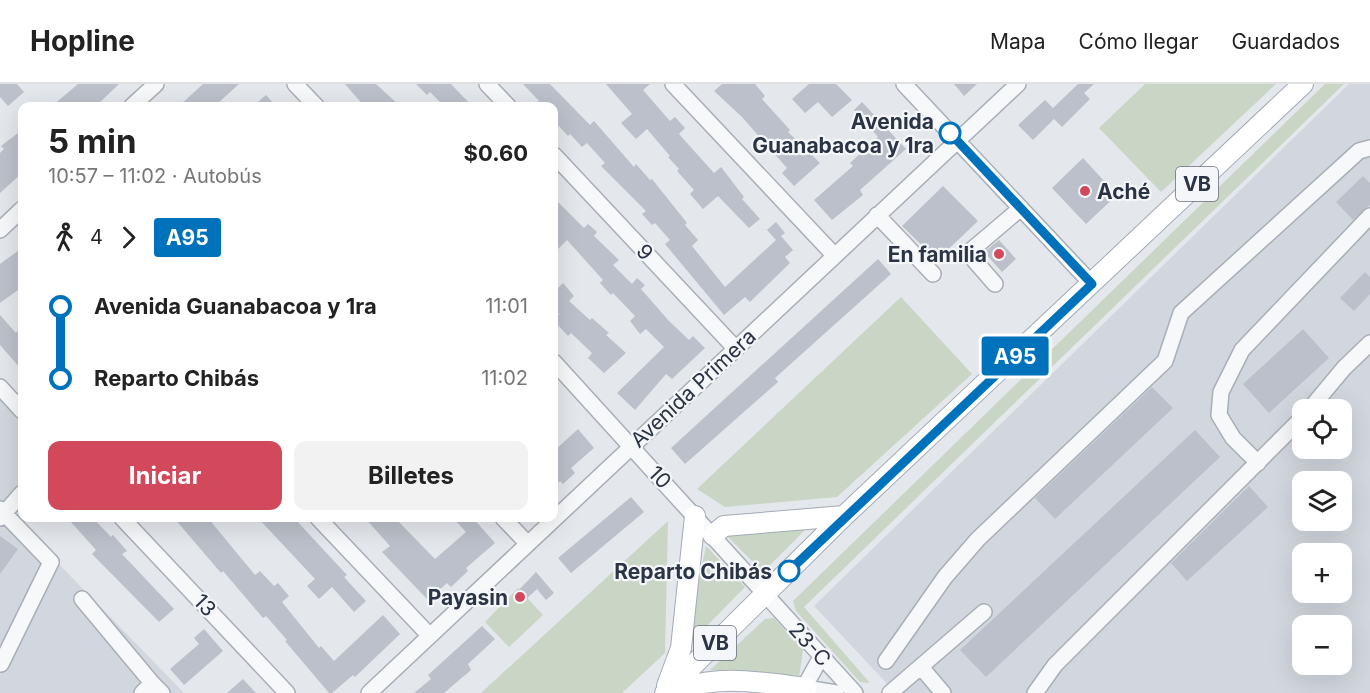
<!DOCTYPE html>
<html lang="es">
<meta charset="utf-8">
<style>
body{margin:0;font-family:Inter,sans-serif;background:#f2f2f2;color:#222;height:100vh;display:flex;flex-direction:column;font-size:22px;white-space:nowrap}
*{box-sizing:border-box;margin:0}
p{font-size:20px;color:#767676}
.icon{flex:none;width:33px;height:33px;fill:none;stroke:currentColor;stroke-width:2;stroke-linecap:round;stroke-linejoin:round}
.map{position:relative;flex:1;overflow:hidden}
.sheet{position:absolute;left:18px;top:18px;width:540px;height:420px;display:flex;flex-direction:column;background:#fff;border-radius:12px;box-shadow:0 6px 24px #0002}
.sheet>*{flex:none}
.badge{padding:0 12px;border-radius:4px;font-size:21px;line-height:39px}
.tools{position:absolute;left:1292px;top:315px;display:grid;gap:12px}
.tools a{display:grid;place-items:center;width:60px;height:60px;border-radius:12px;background:#fff;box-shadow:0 6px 24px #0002;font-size:30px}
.map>.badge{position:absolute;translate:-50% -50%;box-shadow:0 0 0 3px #fff}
.legs{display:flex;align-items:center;gap:9px;height:66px;padding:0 30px;font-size:20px}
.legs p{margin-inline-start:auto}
.headline{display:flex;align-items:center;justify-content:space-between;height:102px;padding:0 30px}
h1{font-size:33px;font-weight:700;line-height:45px}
.button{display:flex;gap:12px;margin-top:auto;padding:12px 30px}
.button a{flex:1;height:69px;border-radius:12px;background:#d1495b;color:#fff;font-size:24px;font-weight:700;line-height:69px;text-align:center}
.button a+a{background:#f2f2f2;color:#222}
ul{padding:0 30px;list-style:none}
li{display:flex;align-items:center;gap:21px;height:72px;font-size:22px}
li i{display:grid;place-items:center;width:9px;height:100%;margin:0 8px;background:currentColor}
li i::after{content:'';width:15px;height:15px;margin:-8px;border:4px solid;border-radius:50%;background:#fff}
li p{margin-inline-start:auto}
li:first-child i{background:linear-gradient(#0000 50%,currentColor 0)}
li:last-child i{background:linear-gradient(currentColor 50%,#0000 0)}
header{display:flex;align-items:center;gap:36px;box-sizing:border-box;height:84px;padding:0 30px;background:#fff;border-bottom:2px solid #e0e0e0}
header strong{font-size:28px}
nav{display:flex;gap:33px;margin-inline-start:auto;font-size:21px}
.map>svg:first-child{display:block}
.built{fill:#d2d6de;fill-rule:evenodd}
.green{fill:#c9d6c5}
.building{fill:#bbc0ca}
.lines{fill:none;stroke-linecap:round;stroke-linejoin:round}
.minor-casing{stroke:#a9aeb7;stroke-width:18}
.major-casing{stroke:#a3abb8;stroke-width:22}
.minor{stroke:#f7f8fa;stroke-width:15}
.major{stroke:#fff;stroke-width:20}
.line-1-casing{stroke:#fff;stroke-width:14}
.line-1{stroke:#0072bc;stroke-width:9}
.stop-1-dot{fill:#fff;stroke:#0072bc;stroke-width:3}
.poi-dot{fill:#d1495b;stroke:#f4f6f9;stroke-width:2}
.labels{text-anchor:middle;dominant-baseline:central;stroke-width:4.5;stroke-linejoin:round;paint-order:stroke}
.shield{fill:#f4f6f9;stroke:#676e7b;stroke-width:1.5}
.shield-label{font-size:20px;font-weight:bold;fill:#2b3445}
.stop-label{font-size:21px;font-weight:bold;fill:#2b3445;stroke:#f4f6f9;text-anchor:end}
.poi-label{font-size:21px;font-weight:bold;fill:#2b3445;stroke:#f4f6f9;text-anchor:end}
.street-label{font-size:21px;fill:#2b3445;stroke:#f4f6f9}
</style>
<header>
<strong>Hopline</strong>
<nav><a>Mapa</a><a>Cómo llegar</a><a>Guardados</a></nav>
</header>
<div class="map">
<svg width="1370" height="609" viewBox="0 0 1370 609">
<rect width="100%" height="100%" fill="#e4e7ec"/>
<path class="built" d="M1349 0H1370V609H896L814 522ZM1302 326H1341V364H1302ZM1302 398H1341V436H1302ZM1302 470H1341V508H1302ZM1302 542H1341V580H1302Z
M0 303 22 327 24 434 19 439 184 609H0Z"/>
<path class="green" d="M1145 0H1276L1161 108 1099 44Z
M1325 0H1344L804 523 870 599 860 598 796 527 793 517Z
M901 213 972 290 837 413 725 423 697 405Z
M668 437 665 569 622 609H481Z
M811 440 763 488 727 452V448Z
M706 462 745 503 692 557 695 515Z
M518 504 543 531 509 563 485 538Z
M774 534 803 566 799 594 710 586 765 535Z"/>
<path class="building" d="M0 0H17L24 8 8 22 0 13Z
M78 0H119L96 22H52Z
M203 0H239L215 22H179Z
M345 0H376L400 22H364Z
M416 0H451L472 22H444L430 8 427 11Z
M523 0H550L590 41 594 37 634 83 636 80 650 96 652 95 687 139 685 141 698 156 692 162 725 203 776 156 767 146 776 138 785 149 781 152 793 166 785 173 790 179 750 218 745 213 724 231 665 160 670 156 655 139 652 141 642 130 646 127 601 82 605 79 587 59 582 63 570 50 568 52 554 37V22H532L539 17Z
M606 0H650L643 6 670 37 675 33 685 44 679 50 714 89 721 83 744 113 742 115 760 135 749 144 718 112 703 125 690 110 694 106 677 87 679 85 668 73 670 72 647 45 636 55 621 39 632 30Z
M722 0H755L765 12 762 15 790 46 788 48 820 79 794 102 782 89 787 84 742 33 714 7Z
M809 0H836L852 16 832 33 818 18 805 29 792 15Z
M954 0H977L964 12Z
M1078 0H1094L1084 9 1090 15 1062 43 1054 35 1033 56 1018 41 1045 16 1053 24Z
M266 11 276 22H253Z
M862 18 906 65 860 106 863 111 832 136 814 116 853 82 850 79 878 53 854 26Z
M22 46V89L0 109V69L4 65 1 62Z
M1083 74 1117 111 1086 140 1052 104Z
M1363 92 1370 99V121L1353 136 1336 118Z
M943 102 978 137 937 176 902 142Z
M554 114 584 144 588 140 597 148 594 152 619 176 613 181 632 200 637 194 645 201 641 205 669 237 689 256 693 252 705 264 672 295 666 290 635 326 617 309 664 263 646 245 640 250 630 237 635 232 613 209 611 211 600 199 603 196 567 156 554 169Z
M999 156 1016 175 1002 188 984 168Z
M22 164V203L0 219V180Z
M878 175 891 190 775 294 778 298 685 380 671 364Z
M1365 188 1370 193V210L1354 227 1340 214Z
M563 199 574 212 569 217 590 236 592 234 609 249 606 251 626 269 604 289 588 274 592 269 571 249 568 252 554 237 559 230 554 224V208Z
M0 231 16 249 22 243V286L0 261Z
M1303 245 1329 274 1269 329 1243 300Z
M1152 303 1173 324 1055 435 1035 414Z
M578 345 594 364 571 384 575 389 563 400 560 397 554 403V367Z
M1195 346 1220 373 986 593 960 566Z
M1249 402 1268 423 1187 497 1171 479Z
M631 413 644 428 571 489 558 474Z
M76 434H93L111 453 113 451 127 467 122 470 174 525 159 538 92 470 96 466 71 438Z
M174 434H208L255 491 260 487 274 502 278 499 289 512 282 518 319 564 321 562 334 577 383 531 400 550 355 593 353 591 332 609H329L285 557 287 556 266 532 263 534 223 487 221 489Z
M258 434H294L347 491 344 493 366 517 354 528 332 503 319 515 307 502 315 495Z
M365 434H395L435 475 466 448 453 434H473L495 459 466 484 468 487 451 503 447 499 428 516 382 468 390 462Z
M0 452 18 465 0 490Z
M536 488 554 509 546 516 537 505 521 520 513 512Z
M482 542 495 555 468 580 471 586 444 609H414L431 595 428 591Z
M204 545 223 567 184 601 170 585 199 560 194 554Z
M243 595 256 609H227Z"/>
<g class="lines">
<g class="minor-casing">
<path id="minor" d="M295 0 316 22
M487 0 508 22
M673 0 834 171
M904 0 1092 200
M132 22 156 0
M554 71 736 265
M877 131 933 190
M0 146 22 125
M995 200 968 169 1021 124
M554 278 855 609
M0 303 22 327
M1309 326 1344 284 1370 259
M1258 379 1233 354 1219 331 1221 308 1242 266 1370 132
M0 425 51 478 1 580
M0 434 22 409
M122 434 287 609
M318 434 429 551
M503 434 527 459
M82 515 152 599
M886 577 945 493 978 455 1165 277 1181 229 1359 67 1370 64
M921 583 943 609
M806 604 836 609
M142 609 152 599 162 609
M369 609 1018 0
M801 609 821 573
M890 609 984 528
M1035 609 1055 581 1302 334"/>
</g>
<g class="major-casing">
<path id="major" d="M713 451 724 442 844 432
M667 602 681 564 695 432
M665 609 844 432 1303 0
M670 609C714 589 759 598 806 604"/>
</g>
<use href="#minor" class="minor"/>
<use href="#major" class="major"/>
</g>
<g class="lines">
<g class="line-1-casing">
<path id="line-1" d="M789 487 1092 200 950 49"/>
</g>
<use href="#line-1" class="line-1"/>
</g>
<g class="stop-1-dot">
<circle cx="950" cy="49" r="10"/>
<circle cx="789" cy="487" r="10"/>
</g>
<g class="poi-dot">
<circle cx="1085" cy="107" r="6"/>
<circle cx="999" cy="170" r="6"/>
<circle cx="520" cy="513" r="6"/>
</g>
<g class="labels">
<g class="shield">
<rect x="1176" y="83" width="42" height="34" rx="4.5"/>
<rect x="694" y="542" width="42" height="34" rx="4.5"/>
</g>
<g class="shield-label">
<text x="1197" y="100">VB</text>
<text x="715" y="559">VB</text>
</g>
<g class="stop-label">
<text x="934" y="37">Avenida<tspan x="934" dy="24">Guanabacoa y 1ra</tspan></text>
<text x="772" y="487">Reparto Chibás</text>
</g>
<g class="poi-label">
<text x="1097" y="107" text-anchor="start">Aché</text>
<text x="987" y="170">En familia</text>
<text x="508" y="513">Payasin</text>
</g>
<g class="street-label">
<text transform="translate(645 168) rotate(47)">9</text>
<text transform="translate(693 304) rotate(-43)">Avenida Primera</text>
<text transform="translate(660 393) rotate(47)">10</text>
<text transform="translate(205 521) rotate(47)">13</text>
<text transform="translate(810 560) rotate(48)">23-C</text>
</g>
</g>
</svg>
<div class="tools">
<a><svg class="icon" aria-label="locate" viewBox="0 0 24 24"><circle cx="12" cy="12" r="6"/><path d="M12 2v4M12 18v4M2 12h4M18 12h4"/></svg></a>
<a><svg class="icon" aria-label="layers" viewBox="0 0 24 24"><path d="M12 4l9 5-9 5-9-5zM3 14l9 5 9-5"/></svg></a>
<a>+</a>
<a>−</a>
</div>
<b class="badge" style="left:1015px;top:272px;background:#0072bc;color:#fff">A95</b>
<section class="sheet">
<div class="headline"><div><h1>5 min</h1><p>10:57 – 11:02 · Autobús</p></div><b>$0.60</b></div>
<div class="legs"><svg class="icon" aria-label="walk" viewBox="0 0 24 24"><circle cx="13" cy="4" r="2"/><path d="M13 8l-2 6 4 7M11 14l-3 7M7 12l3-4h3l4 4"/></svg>4<svg class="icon" aria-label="forward" viewBox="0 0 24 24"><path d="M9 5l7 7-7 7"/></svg><b class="badge" style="background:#0072bc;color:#fff">A95</b></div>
<ul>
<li><i style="color:#0072bc"></i><b>Avenida Guanabacoa y 1ra</b><p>11:01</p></li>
<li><i style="color:#0072bc"></i><b>Reparto Chibás</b><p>11:02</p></li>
</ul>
<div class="button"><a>Iniciar</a><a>Billetes</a></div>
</section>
</div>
